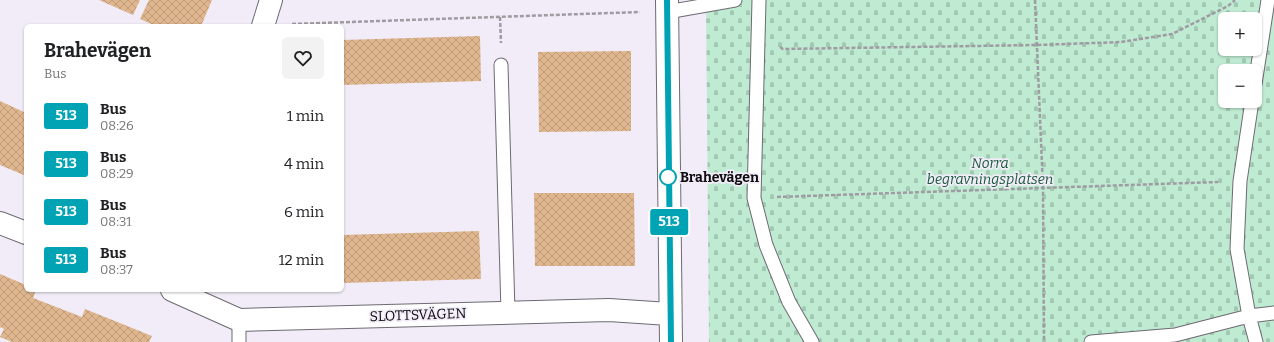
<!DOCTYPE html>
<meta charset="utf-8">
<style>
body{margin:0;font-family:Bitter,serif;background:#f2f2f2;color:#202124;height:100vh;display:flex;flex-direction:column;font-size:15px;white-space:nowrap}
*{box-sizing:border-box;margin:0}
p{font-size:13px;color:#757577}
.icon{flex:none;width:22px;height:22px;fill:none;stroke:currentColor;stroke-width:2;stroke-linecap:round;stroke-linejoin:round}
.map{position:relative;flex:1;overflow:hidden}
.details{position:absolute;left:24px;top:24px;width:320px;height:268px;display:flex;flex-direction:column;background:#fff;border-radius:6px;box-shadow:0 1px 3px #0004}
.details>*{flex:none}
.badge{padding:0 8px;border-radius:3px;font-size:14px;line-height:26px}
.buttons{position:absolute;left:1218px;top:12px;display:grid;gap:8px}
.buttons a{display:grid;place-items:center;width:44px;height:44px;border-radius:6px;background:#fff;box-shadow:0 1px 3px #0004;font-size:20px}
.map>.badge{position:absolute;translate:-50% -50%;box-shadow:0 0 0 2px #fff}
.round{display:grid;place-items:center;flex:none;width:42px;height:42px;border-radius:6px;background:#f2f2f2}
.head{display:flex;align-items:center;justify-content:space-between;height:68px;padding:0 20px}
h1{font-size:19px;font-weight:700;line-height:30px}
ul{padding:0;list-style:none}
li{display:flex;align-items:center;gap:12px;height:48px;padding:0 20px}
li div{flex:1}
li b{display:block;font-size:15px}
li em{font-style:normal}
li .badge{min-width:44px;font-weight:700;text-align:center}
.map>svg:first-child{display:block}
.cemetery{fill:url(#cemetery-stones);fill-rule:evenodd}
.building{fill:url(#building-cross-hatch)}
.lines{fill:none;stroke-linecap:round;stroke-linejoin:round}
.lane-casing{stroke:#6e6973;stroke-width:15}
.street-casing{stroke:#6e6973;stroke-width:24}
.path{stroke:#9f9ba3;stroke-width:2.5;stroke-dasharray:4 2;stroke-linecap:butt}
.lane{stroke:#fff;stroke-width:13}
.street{stroke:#fff;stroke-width:22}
.line-casing{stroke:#fff;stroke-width:9}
.line{stroke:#00a3b4;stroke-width:6}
.stop-dot{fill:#fff;stroke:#00a3b4;stroke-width:2}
.labels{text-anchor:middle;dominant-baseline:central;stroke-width:3.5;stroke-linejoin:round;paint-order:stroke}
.park-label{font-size:14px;font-style:italic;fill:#19593c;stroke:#f1ecf7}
.stop-label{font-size:14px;font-weight:bold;fill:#0d0b0f;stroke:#f1ecf7;text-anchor:start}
.street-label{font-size:14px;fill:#0d0b0f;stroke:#f1ecf7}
</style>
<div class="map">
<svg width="1274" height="342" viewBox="0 0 1274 342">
<defs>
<pattern id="cemetery-stones" width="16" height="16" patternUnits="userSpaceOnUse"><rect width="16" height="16" fill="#beebd1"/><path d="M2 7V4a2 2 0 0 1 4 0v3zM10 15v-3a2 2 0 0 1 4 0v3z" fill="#a2c8b2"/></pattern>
<pattern id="building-cross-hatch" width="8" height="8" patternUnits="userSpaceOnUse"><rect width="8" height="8" fill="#dfb68e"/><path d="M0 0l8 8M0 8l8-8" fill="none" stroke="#be9b79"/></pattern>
</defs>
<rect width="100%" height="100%" fill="#f1ecf7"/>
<path class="cemetery" d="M706 0H1274V342H709ZM1225 19H1255V49H1225ZM1225 71H1255V101H1225Z"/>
<path class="building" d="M99 0H140L133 15Z
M149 0H212L201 26H156L140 19Z
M480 36 481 81 342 85V40Z
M631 51V131L539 132 538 52Z
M0 101 26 113V176L0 165Z
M534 193H634L635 266H535Z
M479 231 481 279 342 283V235Z
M0 274 26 285V290H36L33 298 82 317 85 309 152 336 149 342H12L0 337 4 329 0 327Z"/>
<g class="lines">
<g class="lane-casing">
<path id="lane" d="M759 0 754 198 766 245 789 302 812 342
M667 12 735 0
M501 65 508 312
M1255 84 1268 0
M1252 101 1240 181 1237 249 1249 316 1256 342
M239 320V342
M1091 342 1175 335 1249 316 1274 313"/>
</g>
<g class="street-casing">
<path id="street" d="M667 0 671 342
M263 26 271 0
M0 223 26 233
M172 290 239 320 609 310 669 314"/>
</g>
<path class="path" d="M1035 0 1043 188 1044 342
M500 17 501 43
M292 24 640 12
M780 47 783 49 1037 45 1121 42 1172 34 1228 6 1235 0
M777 197 1218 182"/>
<use href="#lane" class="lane"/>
<use href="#street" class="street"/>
</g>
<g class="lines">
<g class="line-casing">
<path id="line" d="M667 0 671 342"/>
</g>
<use href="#line" class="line"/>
</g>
<circle class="stop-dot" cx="668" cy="177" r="8"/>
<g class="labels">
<g class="park-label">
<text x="990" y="163">Norra<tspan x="990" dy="16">begravningsplatsen</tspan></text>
</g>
<g class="stop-label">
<text x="680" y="177">Brahevägen</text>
</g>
<g class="street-label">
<text transform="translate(418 315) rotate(-2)">SLOTTSVÄGEN</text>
</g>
</g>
</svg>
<div class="buttons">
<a>+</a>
<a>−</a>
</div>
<b class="badge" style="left:669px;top:222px;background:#00a3b4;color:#fff">513</b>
<section class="details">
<div class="head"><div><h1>Brahevägen</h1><p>Bus</p></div><a class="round"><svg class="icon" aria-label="heart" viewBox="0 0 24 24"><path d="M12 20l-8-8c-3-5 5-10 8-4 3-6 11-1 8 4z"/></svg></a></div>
<ul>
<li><span class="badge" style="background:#00a3b4;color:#fff">513</span><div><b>Bus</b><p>08:26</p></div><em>1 min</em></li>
<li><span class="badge" style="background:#00a3b4;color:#fff">513</span><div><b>Bus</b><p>08:29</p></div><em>4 min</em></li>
<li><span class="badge" style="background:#00a3b4;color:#fff">513</span><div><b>Bus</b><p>08:31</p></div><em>6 min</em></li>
<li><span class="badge" style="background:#00a3b4;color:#fff">513</span><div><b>Bus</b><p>08:37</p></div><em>12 min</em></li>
</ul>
</section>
</div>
